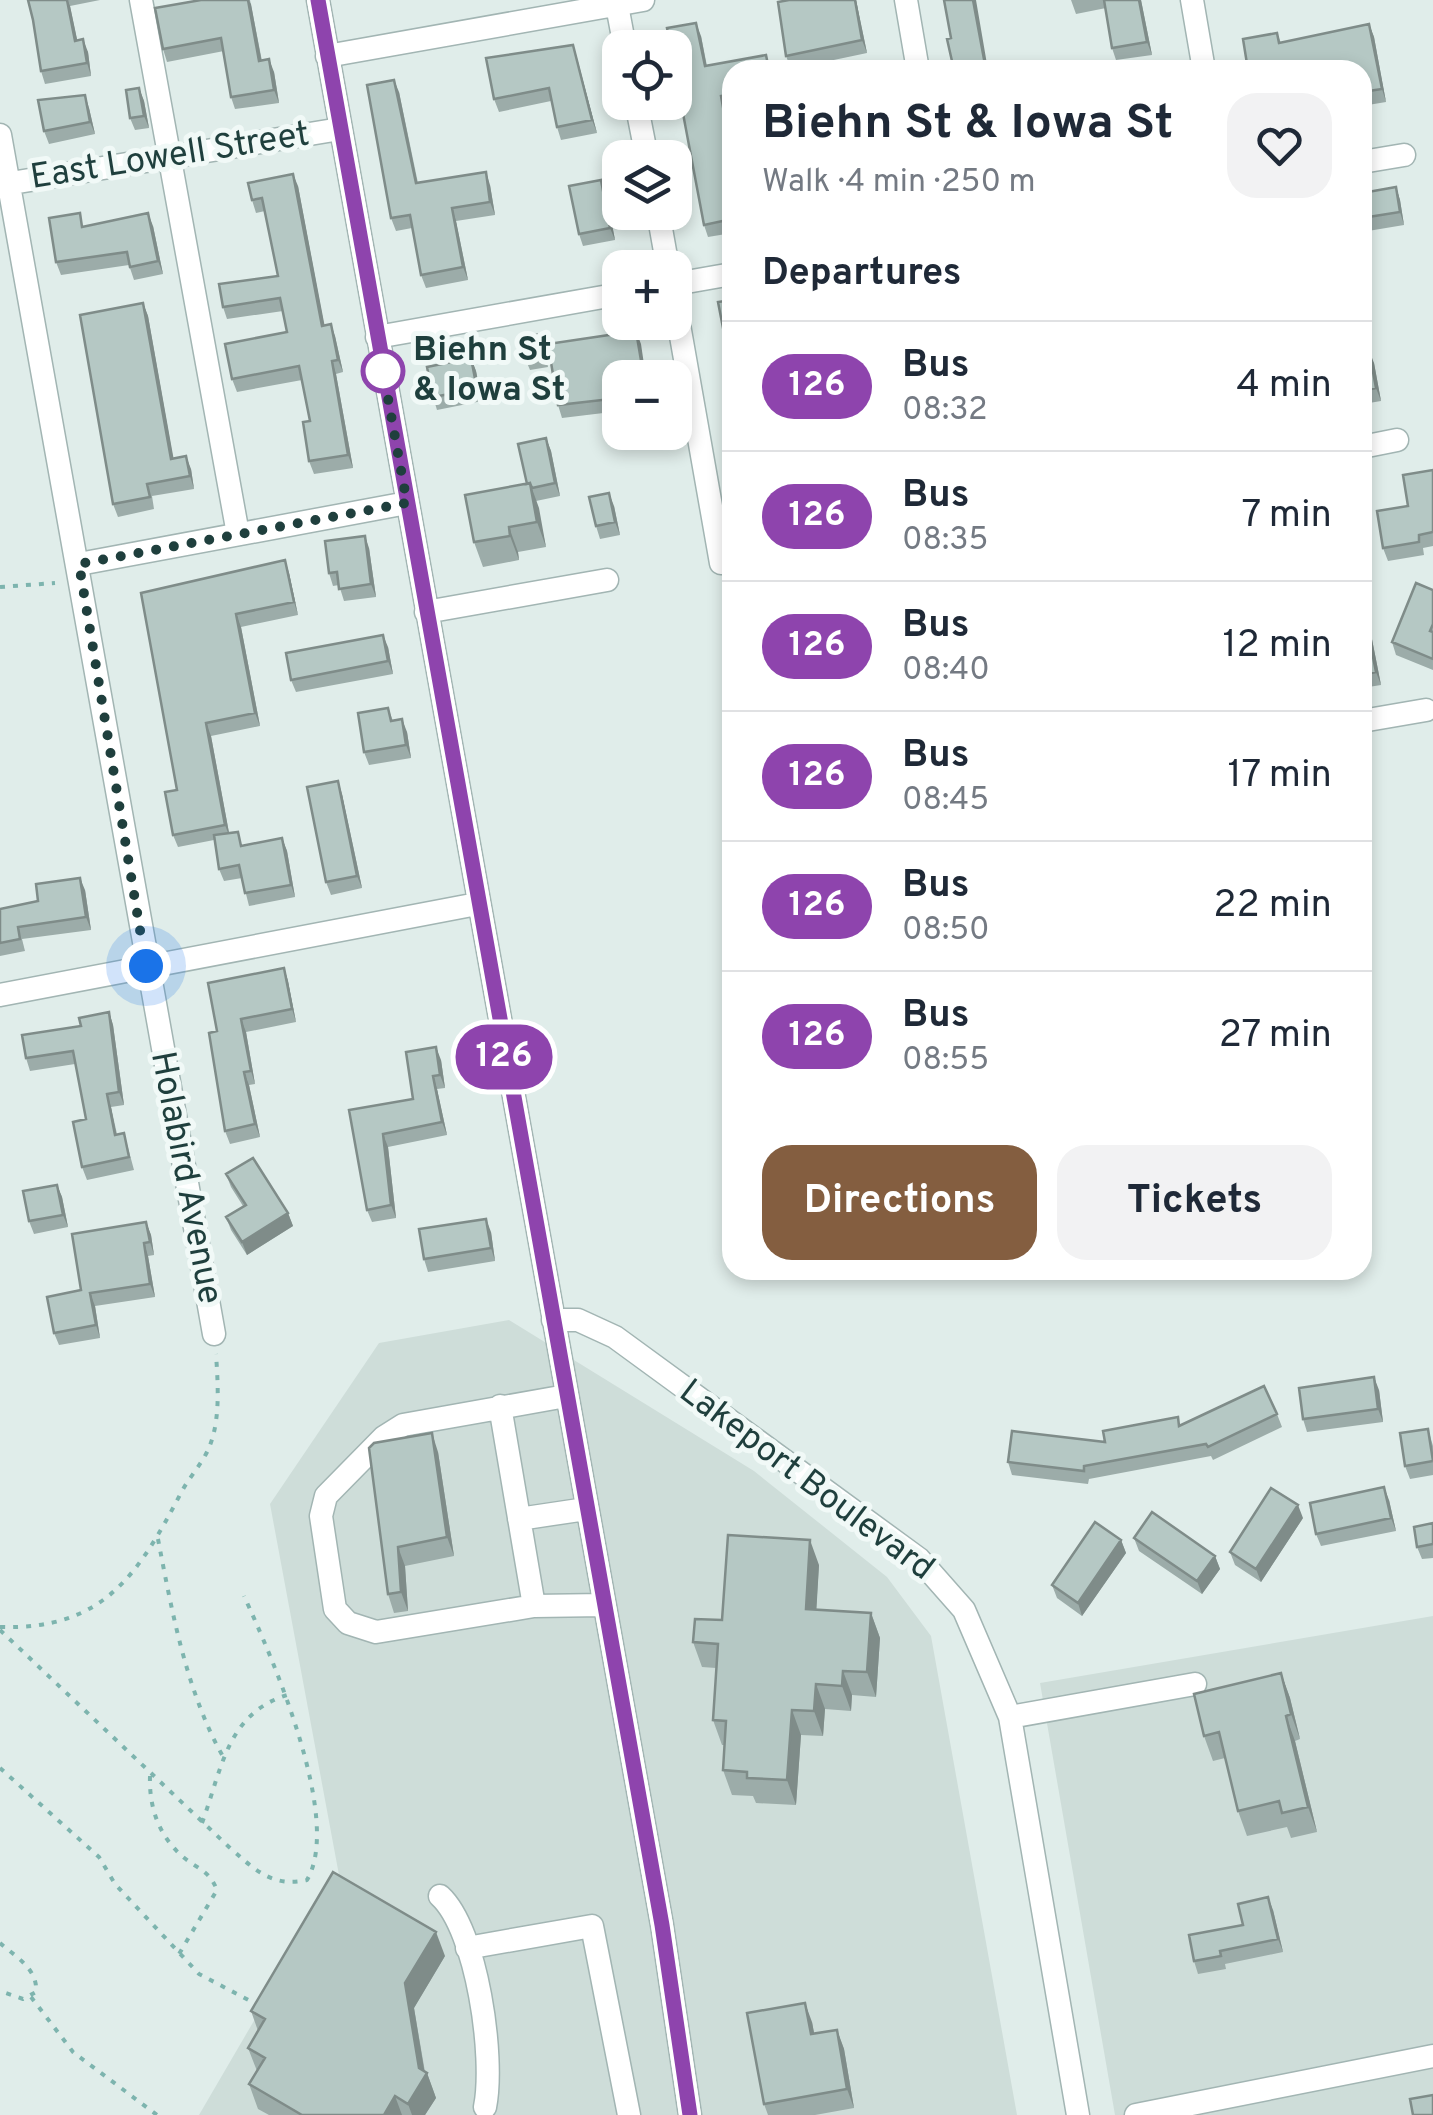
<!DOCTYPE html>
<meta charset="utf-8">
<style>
body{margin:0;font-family:Overpass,sans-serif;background:#f2f2f3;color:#1f2937;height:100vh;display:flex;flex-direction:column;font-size:38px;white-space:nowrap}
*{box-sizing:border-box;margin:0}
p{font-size:32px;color:#747a83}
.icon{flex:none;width:55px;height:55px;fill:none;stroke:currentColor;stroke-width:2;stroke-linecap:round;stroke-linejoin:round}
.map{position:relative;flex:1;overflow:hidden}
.panel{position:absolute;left:722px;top:60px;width:650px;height:1220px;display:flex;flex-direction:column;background:#fff;border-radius:30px;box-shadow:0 5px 15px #0003}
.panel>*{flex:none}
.badge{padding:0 20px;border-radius:32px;font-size:35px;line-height:65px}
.controls{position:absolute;left:602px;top:30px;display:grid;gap:20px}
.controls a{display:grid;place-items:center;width:90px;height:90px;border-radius:20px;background:#fff;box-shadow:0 5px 15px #0003;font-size:50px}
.you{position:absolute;width:50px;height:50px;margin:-25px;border:8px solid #fff;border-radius:50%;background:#1a73e8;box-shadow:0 0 0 15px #1a73e833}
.map>.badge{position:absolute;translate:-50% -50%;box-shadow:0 0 0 5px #fff}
h2{padding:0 40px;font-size:38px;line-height:90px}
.round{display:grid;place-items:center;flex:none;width:105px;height:105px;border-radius:30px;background:#f2f2f3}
.overview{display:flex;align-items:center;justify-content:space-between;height:170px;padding:0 40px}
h1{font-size:48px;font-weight:700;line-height:75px}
.cta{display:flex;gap:20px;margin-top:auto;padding:20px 40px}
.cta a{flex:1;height:115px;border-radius:30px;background:#845e40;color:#fff;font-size:40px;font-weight:700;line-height:115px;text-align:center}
.cta a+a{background:#f2f2f3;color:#1f2937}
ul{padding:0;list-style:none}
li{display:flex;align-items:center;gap:30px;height:130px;padding:0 40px;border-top:2px solid #e0e1e3}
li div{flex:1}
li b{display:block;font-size:38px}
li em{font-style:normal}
li .badge{min-width:110px;font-weight:700;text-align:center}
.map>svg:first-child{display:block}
.built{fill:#ceddd9}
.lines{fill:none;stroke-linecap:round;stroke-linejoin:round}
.minor-casing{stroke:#a2b5b3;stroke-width:25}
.path{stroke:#7db4ae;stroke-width:4;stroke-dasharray:5 8;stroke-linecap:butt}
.minor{stroke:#fff;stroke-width:22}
.wall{fill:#9caca9}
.shaded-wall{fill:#7f8c89}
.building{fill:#b5c8c4;stroke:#7f8c89;stroke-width:2.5}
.line-casing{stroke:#fff;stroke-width:22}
.line{stroke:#8e44ad;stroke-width:15}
.walk{stroke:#1f3f3d;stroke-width:10;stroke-dasharray:0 18}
.stop-dot{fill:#fff;stroke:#8e44ad;stroke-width:5}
.labels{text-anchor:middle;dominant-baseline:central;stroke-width:10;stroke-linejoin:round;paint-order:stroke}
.street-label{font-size:35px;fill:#1f3f3d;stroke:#f1f9f7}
.stop-label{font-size:35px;font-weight:bold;fill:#1f3f3d;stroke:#f1f9f7;text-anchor:start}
</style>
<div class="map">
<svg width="1433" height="2115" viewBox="0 0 1433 2115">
<rect width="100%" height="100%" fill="#e0edea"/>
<path class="built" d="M509 1320 754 1471 887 1577 931 1636 1017 2115H199L339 1875 270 1504 379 1343Z
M1433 1616V2115H1115L1040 1683Z"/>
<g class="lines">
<g class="minor-casing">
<path id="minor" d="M141 0 238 534
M318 0 662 1925 690 2115
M616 0 625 48
M906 0 918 70
M1192 0 1204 70
M327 56 643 0
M636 102 647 158
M0 135 214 1334
M1362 162 1404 155
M0 185 340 129
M658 212 668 268
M675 284 732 274
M675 302 721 563 732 561
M377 337 620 294
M1362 447 1397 440
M79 564 407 503
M426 612 607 580
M1362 721 1426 710
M0 995 477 904
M553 1320H578L615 1337 919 1559 964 1610 1010 1717 1078 2115
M566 1396 403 1425 384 1437 326 1496 321 1516 335 1609 348 1623 376 1632 534 1606 604 1605
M500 1406 534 1606
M519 1519 586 1509
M1010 1717 1195 1684
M440 1896C477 1930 495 2057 485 2107
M467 1948 592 1926 629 2115
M1136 2115 1433 2056"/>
</g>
<path class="path" d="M0 587 55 583
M158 1539C172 1612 187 1695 225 1760
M0 1627C104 1630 138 1575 182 1491 189 1478 200 1466 207 1452 221 1424 218 1385 216 1354
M0 1630 229 1847C254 1869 272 1888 307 1880 343 1819 272 1657 244 1596
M0 1768 99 1857 115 1884 199 1974 258 2005
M150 1776C149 1808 159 1836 183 1857 199 1870 209 1870 217 1890L179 1954
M202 1823C223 1766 227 1710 294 1693
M0 1943C16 1957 38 1969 36 1992L23 1999 0 1991
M31 1997 73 2052 157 2115"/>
<use href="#minor" class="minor"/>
</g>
<path class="wall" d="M28 0H100L70 6 77 40 88 52 91 76 45 84 41 71 33 20Z
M201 0H250L262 61 274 72 279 103 235 109 231 97 224 51 167 62 163 49Z
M856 0 867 53 791 69 786 56Z
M1071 0H1141L1152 55 1116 60 1112 48 1106 8 1076 14Z
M1369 24 1374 37 1386 102 1362 106V70H1248L1277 33 1281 43Z
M701 36 707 66 732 70V108L726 109 732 145V233L708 237 704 225Z
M573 45 597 133 561 140 557 127 551 101 499 112 494 99Z
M139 88 144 101 149 128 135 130 130 118Z
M399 92 418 183 490 185 495 215 456 221 468 280 426 288 421 275 412 228 396 231 391 218Z
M89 108 95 134 49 144 44 131Z
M601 180 606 193 615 240 583 246 579 234Z
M298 186 324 325 335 336 343 372 336 374 353 468 314 474 309 461 310 421 302 380 237 392 232 379 287 332 283 311 227 319 223 307 278 276 265 211 256 213 252 200Z
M1396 187 1400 200 1404 225 1362 232V193Z
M84 226H153L163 274 134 280 129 265 61 275 56 262Z
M1362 256 1369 288 1362 289Z
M732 300V345H729L724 333Z
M143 303 148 316 173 458 191 469 194 489 152 496 154 509 118 517 113 504Z
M641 344 620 378V411L562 418 558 405Z
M544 347 548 367 530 370 525 358Z
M1362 351 1374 363 1381 401 1363 404 1365 411 1362 412Z
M471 358 476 371 482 401 437 410 433 397Z
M546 438 551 451 560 496 536 501 546 547 518 552 519 560 483 567 474 542 527 484Z
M1433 470V546L1423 548 1424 555 1388 561 1383 548 1408 506Z
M614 506 620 535 600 539 596 526Z
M369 548 376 597 344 601 339 585 333 586 329 573Z
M289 573 298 615 241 627 260 726 211 736 229 833 243 846 282 838 287 851 295 897 249 906 242 878 224 881 219 869 214 840 178 847 173 835 177 790 141 593Z
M1433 590V670L1396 655 1392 642Z
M1362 601 1367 614 1381 685 1362 688Z
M388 647 393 674 296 692 291 680Z
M388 708 393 721 407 732 411 758 369 765 364 752Z
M342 794 362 888 331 895 326 882Z
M85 890 91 930 22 939 25 951 0 956V909Z
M284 968 288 981 296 1022 246 1032 255 1084 249 1085 260 1137 230 1144 225 1131 217 1031Z
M109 1012 113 1025 124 1105 111 1107 117 1134 124 1133 134 1170 87 1180 82 1167 86 1119 75 1064 30 1071 26 1058Z
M441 1060 445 1088 437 1089 447 1135 388 1147 396 1218 372 1222 367 1210 349 1110 413 1099Z
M226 1174 288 1213 293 1226 247 1255 231 1230 226 1217 243 1206 231 1187Z
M57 1185 62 1197 68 1227 34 1234 29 1221Z
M146 1222 151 1235 154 1255 148 1256 155 1297 95 1306 100 1338 59 1345 54 1333 81 1290Z
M491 1232 495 1261 428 1272 424 1259Z
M1379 1390 1383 1422 1307 1432 1303 1419Z
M1277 1414 1282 1427 1213 1460 1211 1456 1089 1479 1088 1484 1012 1475 1008 1462 1181 1425Z
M1428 1429 1433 1446V1475L1410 1479 1405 1466Z
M369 1448 438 1452 454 1556 405 1566 408 1611 394 1613 388 1594Z
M1389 1500 1396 1531 1321 1546 1316 1534Z
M1303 1518 1261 1582 1235 1565 1230 1552Z
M1433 1523V1558L1422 1559 1417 1547Z
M1134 1538 1215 1556 1220 1569 1202 1594 1139 1551Z
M1121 1540 1126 1553 1082 1616 1057 1598 1052 1585Z
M819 1565 816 1610 871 1613 880 1638 876 1697 852 1695 851 1711 825 1709 823 1736 801 1735 796 1805 756 1803 753 1796 732 1795 723 1770 724 1745H722L713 1720 716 1668 702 1667 693 1642 722 1620Z
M1281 1673 1290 1698 1300 1739 1295 1741 1317 1832 1291 1838 1287 1827 1247 1836 1238 1811 1225 1758 1213 1761 1204 1736Z
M1273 1910 1283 1952 1225 1964 1226 1969 1198 1974 1194 1961 1243 1925Z
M445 1956 414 2008 425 2072 427 2073 436 2098 425 2115H269L258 2109 249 2084 257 2071 248 2048 258 2031 251 2011Z
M812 2022 814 2034 837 2030 844 2049 854 2108 815 2115H768L764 2104Z"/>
<path class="shaded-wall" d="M67 0 70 6 80 53 75 41Z
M248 0 251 4 264 74 259 61Z
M855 0H856L867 53 862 40Z
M973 0H976L988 70H986Z
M1139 0H1141L1152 55 1147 42Z
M696 23 701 36 709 79 705 66Z
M1369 24 1374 37 1386 102 1382 89Z
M83 39 88 52 91 76 87 63Z
M573 45 577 58 597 133 592 120Z
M269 59 274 72 279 103 274 90Z
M394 80 399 92 420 196 416 183Z
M139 88 144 101 149 128 144 116Z
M85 95 89 108 95 134 90 122Z
M721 96 726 109 732 145V157Z
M486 172 490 185 495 215 490 202Z
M293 174 298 186 327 338 322 326Z
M601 180 606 193 615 240 610 228Z
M1396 187 1400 200 1404 225 1400 212Z
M452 208 456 221 468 280 463 267Z
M148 213 153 226 163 274 158 261Z
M1362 256 1369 288 1364 275Z
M143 303 148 316 176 472 171 459Z
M331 324 335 336 343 372 338 360Z
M636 331 641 344 646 378H644Z
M1369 350 1374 363 1381 401 1376 388Z
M471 358 476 371 482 401 477 389Z
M332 361 336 374 353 468 348 455Z
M546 438 551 451 560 496 555 483Z
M186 456 191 469 194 489 190 476Z
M530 483 539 508 546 547 537 522Z
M609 493 614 506 620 535 615 522Z
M509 527 518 552 519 560 510 536Z
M365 536 369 548 376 597 371 584Z
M285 560 289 573 298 615 294 602Z
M1362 601 1367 614 1381 685 1376 672Z
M236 614 241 627 260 726 255 713Z
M383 635 388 647 393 674 388 661Z
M402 719 407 732 411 758 406 745Z
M206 723 211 736 230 838 225 825Z
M338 781 342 794 362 888 357 876Z
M282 838 287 851 295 897 291 885Z
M80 878 85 890 91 930 86 917Z
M284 968 288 981 296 1022 292 1009Z
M109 1012 113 1025 124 1105 119 1092Z
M241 1019 246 1032 255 1084 251 1071Z
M436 1047 441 1060 445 1088 440 1075Z
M244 1072 249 1085 260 1137 255 1124Z
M433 1076 437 1089 447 1135 442 1122Z
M107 1094 111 1107 119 1148 115 1135Z
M383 1134 388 1147 396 1218 391 1205Z
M57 1185 62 1197 68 1227 63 1215Z
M288 1213 293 1226 247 1255 242 1242Z
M486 1219 491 1232 495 1261 491 1248Z
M146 1222 151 1235 154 1255 150 1242Z
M144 1243 148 1256 155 1297 150 1284Z
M90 1293 95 1306 100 1338 96 1325Z
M1374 1377 1379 1390 1383 1422 1378 1409Z
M432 1433 438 1452 454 1556 447 1537Z
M1384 1487 1389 1500 1396 1531 1391 1518Z
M1298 1505 1303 1518 1261 1582 1256 1569Z
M810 1540 819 1565 815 1634 806 1609Z
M1121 1540 1126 1553 1082 1616 1078 1603Z
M398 1547 405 1566 408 1611 401 1592Z
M1215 1556 1220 1569 1202 1594 1197 1581Z
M871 1613 880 1638 876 1697 867 1672Z
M843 1671 852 1695 851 1711 842 1686Z
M1281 1673 1290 1698 1300 1739 1291 1714Z
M816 1684 825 1709 823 1736 814 1711Z
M792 1710 801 1735 796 1805 787 1780Z
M1286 1716 1295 1741 1317 1832 1308 1807Z
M1268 1897 1273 1910 1283 1952 1278 1939Z
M436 1932 445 1956 414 2008 425 2075 427 2073 436 2098 425 2115H412L408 2104 419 2068 405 1983Z
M805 2003 812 2022 818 2053 811 2034Z
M837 2030 844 2049 854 2108 847 2089Z
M395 2096 402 2115H384Z"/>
<path class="building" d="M28 0H67L75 41 83 39 87 63 41 71 33 20Z
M201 0H248L259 61 269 59 274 90 231 97 221 38 163 49 155 8Z
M789 0H855L862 40 786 56 778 2Z
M944 0H973L986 70H959V68L954 70 947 39 951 38Z
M1104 0H1139L1147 42 1112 48Z
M696 23 705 66 766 55 769 70H732V94L721 96 732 157V219L704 225 675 71V48H671L667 28Z
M1369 24 1382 89 1362 92V70H1248L1243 39 1277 33 1279 43Z
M573 45 592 120 557 127 549 88 494 99 486 58Z
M394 80 416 183 486 172 490 202 452 208 463 267 421 275 410 215 391 218 367 85Z
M139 88 144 116 130 118 126 90Z
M85 95 90 122 44 131 38 100Z
M293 174 322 326 331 324 338 360 332 361 348 455 309 461 303 422 310 421 299 366 232 379 225 344 287 332 280 298 223 307 219 284 278 276 262 198 252 200 248 183Z
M601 180 610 228 579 234 569 186Z
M1396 187 1400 212 1362 218V193Z
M80 213 82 227 148 213 158 261 130 267 127 252 56 262 49 218Z
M732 300V331L724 333 718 302Z
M143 303 171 459 186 456 190 476 147 484 150 497 113 504 80 315Z
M636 331 644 378H620V398L558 405 548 344Z
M540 334 544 354 525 358 522 338Z
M1369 350 1376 388 1362 391V351Z
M471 358 477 389 433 397 427 367Z
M546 438 555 483 532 488 530 483 527 484 518 444Z
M1433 470V532L1419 535V542L1383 548 1377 511 1408 506 1403 475Z
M530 483 537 522 509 527 510 536 474 542 465 495Z
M609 493 615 522 596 526 589 497Z
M365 536 371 584 339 589 337 572 329 573 325 541Z
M285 560 294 602 236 614 255 713 206 723 225 825 173 835 165 792 177 790 141 593Z
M1416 583 1433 590V624L1430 631 1433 632V659L1392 642Z
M1362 601 1376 672 1362 675Z
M383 635 388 661 291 680 286 653Z
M388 708 391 721 402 719 406 745 364 752 358 713Z
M338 781 357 876 326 882 307 787Z
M238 832 241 846 282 838 291 885 245 893 239 865 219 869 214 835Z
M80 878 86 917 18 927 20 939 0 943V909L38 901 36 884Z
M284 968 292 1009 241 1019 251 1071 244 1072 255 1124 225 1131 209 1033 217 1031 208 983Z
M109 1012 119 1092 107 1094 115 1135 124 1133 129 1157 82 1167 73 1122 86 1119 73 1051 26 1058 22 1035 81 1026 79 1018Z
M436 1047 440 1075 433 1076 442 1122 383 1134 391 1205 367 1210 349 1110 413 1099 406 1052Z
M253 1158 288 1213 242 1242 226 1217 246 1205 226 1174Z
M57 1185 63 1215 29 1221 23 1191Z
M486 1219 491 1248 424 1259 419 1229Z
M146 1222 150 1242 144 1243 150 1284 90 1293 96 1325 54 1333 47 1297 81 1290 72 1234Z
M1374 1377 1378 1409 1303 1419 1299 1388Z
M1264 1386 1277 1414 1208 1447 1206 1444 1084 1466V1471L1008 1462 1012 1431 1105 1442 1103 1431 1178 1417 1179 1426Z
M1428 1429 1433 1461 1405 1466 1400 1433Z
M432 1433 447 1537 398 1547 401 1592 388 1594 369 1448 374 1443Z
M1384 1487 1391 1518 1316 1534 1310 1503Z
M1271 1488 1298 1505 1256 1569 1230 1552Z
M1152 1512 1215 1556 1197 1581 1134 1538Z
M1095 1522 1121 1540 1078 1603 1052 1585Z
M1433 1523V1544L1417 1547 1414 1527Z
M728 1535 810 1540 806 1609 871 1613 867 1672 843 1671 842 1686 816 1684 814 1711 792 1710 787 1780 747 1778V1772L723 1770 726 1721 713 1720 718 1644 693 1642 695 1619 722 1620Z
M1281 1673 1291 1714 1286 1716 1308 1807 1282 1813 1279 1801 1238 1811 1219 1732 1204 1736 1194 1694Z
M333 1872 436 1932 405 1983 419 2068 427 2073 408 2104 395 2096 384 2115H302L249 2084 265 2058 248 2048 265 2019 251 2011Z
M1268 1897 1278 1939 1220 1951 1221 1956 1194 1961 1189 1935 1243 1925 1238 1904Z
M805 2003 811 2034 837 2030 847 2089 764 2104 747 2013Z
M1433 2095V2115H1413L1410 2099Z"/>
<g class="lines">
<g class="line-casing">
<path id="line" d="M318 0 662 1925 690 2115"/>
</g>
<use href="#line" class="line"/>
<path class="walk" d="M146 966 79 564 407 503 383 371"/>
</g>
<circle class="stop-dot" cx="383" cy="371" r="20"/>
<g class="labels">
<g class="street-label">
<text transform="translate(170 157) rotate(-9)">East Lowell Street</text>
<text transform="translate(185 1178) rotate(79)">Holabird Avenue</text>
<text transform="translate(806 1481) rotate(37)">Lakeport Boulevard</text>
</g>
<g class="stop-label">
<text x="413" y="351">Biehn St<tspan x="413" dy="40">&amp; Iowa St</tspan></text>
</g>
</g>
</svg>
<div class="controls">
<a><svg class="icon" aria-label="locate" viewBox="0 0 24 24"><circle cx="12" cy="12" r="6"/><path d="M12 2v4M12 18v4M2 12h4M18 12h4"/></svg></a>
<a><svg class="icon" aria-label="layers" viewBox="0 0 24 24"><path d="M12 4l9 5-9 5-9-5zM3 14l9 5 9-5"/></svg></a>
<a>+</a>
<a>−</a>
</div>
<div class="you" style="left:146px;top:966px"></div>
<b class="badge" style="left:504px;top:1057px;background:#8e44ad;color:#fff">126</b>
<section class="panel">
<div class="overview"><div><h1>Biehn St &amp; Iowa St</h1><p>Walk · 4 min · 250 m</p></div><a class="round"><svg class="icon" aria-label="heart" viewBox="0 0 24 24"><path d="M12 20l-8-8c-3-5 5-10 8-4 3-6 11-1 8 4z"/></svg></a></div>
<h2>Departures</h2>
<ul>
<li><span class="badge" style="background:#8e44ad;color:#fff">126</span><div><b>Bus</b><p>08:32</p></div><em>4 min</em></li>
<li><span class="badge" style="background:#8e44ad;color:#fff">126</span><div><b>Bus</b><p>08:35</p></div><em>7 min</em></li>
<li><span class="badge" style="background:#8e44ad;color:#fff">126</span><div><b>Bus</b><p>08:40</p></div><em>12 min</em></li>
<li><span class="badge" style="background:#8e44ad;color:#fff">126</span><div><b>Bus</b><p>08:45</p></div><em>17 min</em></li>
<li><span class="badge" style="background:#8e44ad;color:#fff">126</span><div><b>Bus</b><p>08:50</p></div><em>22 min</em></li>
<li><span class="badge" style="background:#8e44ad;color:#fff">126</span><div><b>Bus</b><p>08:55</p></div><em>27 min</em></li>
</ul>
<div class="cta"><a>Directions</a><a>Tickets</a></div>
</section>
</div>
